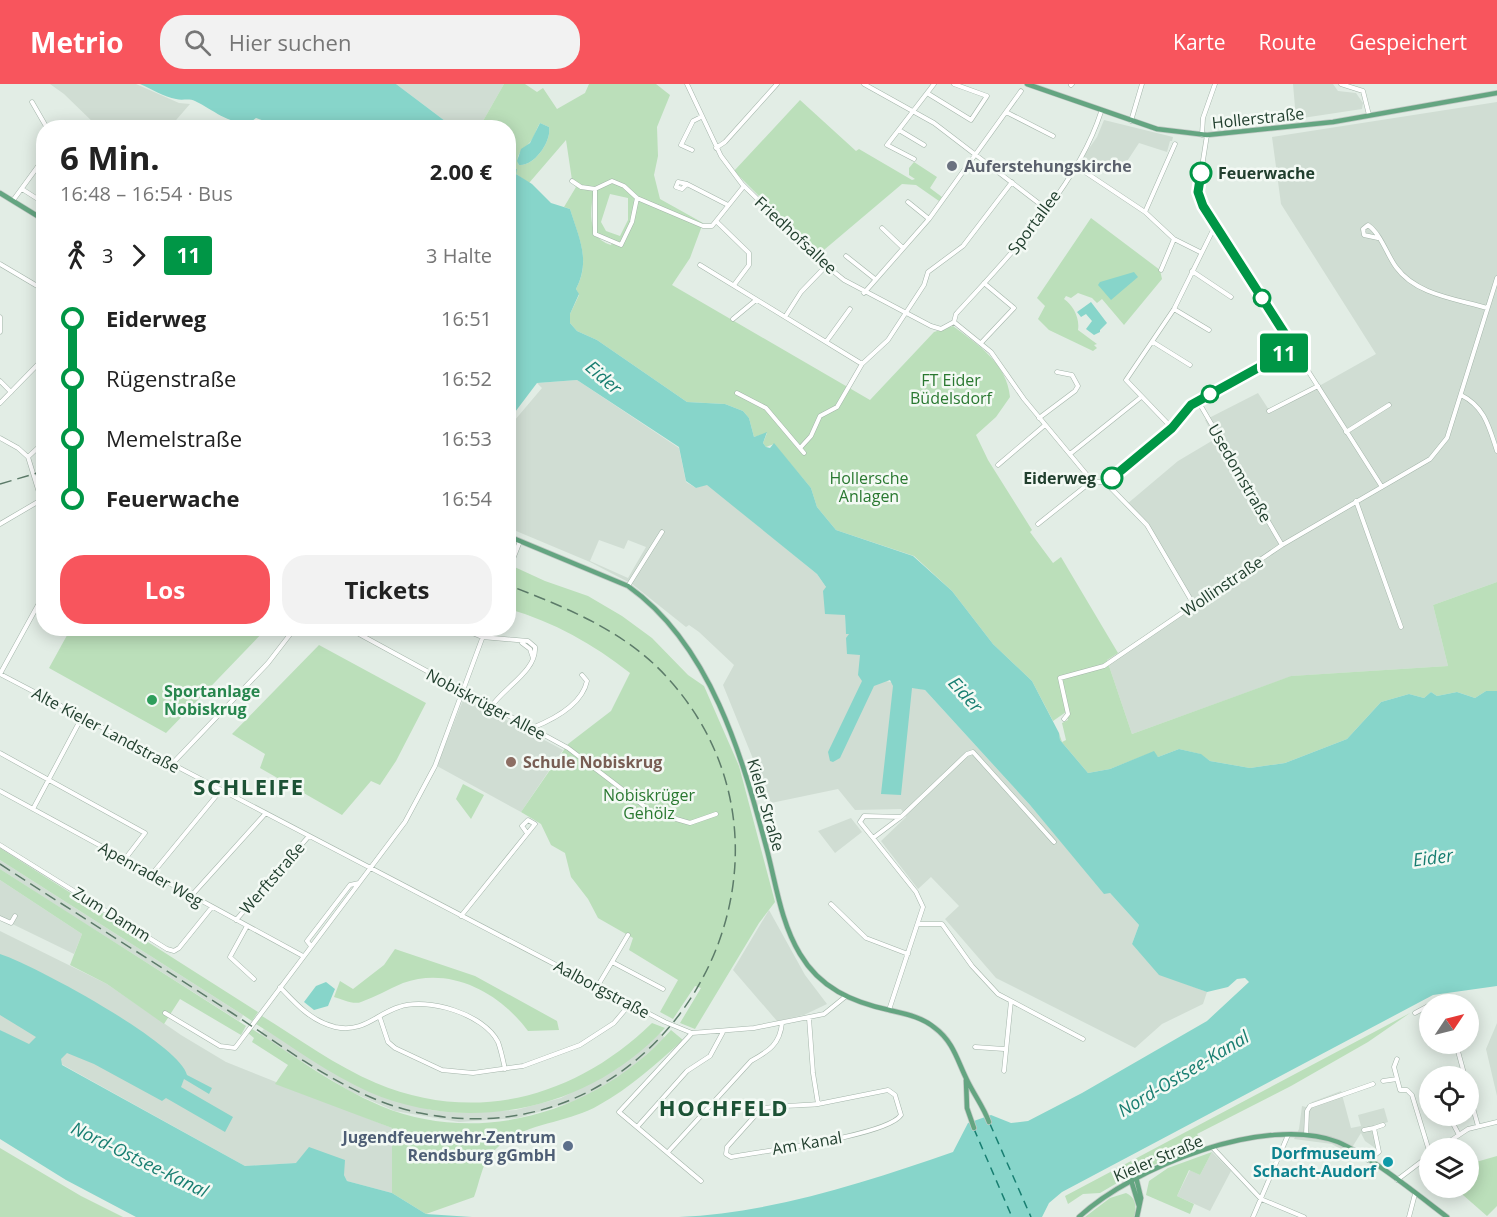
<!DOCTYPE html>
<html lang="de">
<meta charset="utf-8">
<style>
body{margin:0;font-family:"Open Sans",sans-serif;background:#f2f2f2;color:#222;height:100vh;display:flex;flex-direction:column;font-size:22px;white-space:nowrap}
*{box-sizing:border-box;margin:0}
p{font-size:20px;color:#767676}
.icon{flex:none;width:33px;height:33px;fill:none;stroke:currentColor;stroke-width:2;stroke-linecap:round;stroke-linejoin:round}
.map{position:relative;flex:1;overflow:hidden}
.panel{position:absolute;left:36px;top:36px;width:480px;height:516px;display:flex;flex-direction:column;background:#fff;border-radius:24px;box-shadow:0 3px 15px #0003}
.panel>*{flex:none}
.badge{padding:0 12px;border-radius:4px;font-size:21px;line-height:39px}
.needle{width:39px;rotate:55deg}
.fabs{position:absolute;left:1419px;top:910px;display:grid;gap:12px}
.fabs a{display:grid;place-items:center;width:60px;height:60px;border-radius:50%;background:#fff;box-shadow:0 3px 15px #0003;font-size:30px}
.map>.badge{position:absolute;translate:-50% -50%;box-shadow:0 0 0 3px #fff}
.legs{display:flex;align-items:center;gap:9px;height:66px;padding:0 24px;font-size:20px}
.legs p{margin-inline-start:auto}
.overview{display:flex;align-items:center;justify-content:space-between;height:102px;padding:0 24px}
h1{font-size:33px;font-weight:700;line-height:45px}
.button{display:flex;gap:12px;margin-top:auto;padding:12px 24px}
.button a{flex:1;height:69px;border-radius:24px;background:#f8555d;color:#fff;font-size:24px;font-weight:700;line-height:69px;text-align:center}
.button a+a{background:#f2f2f2;color:#222}
ul{padding:0 24px;list-style:none}
li{display:flex;align-items:center;gap:21px;height:60px;font-size:22px}
li i{display:grid;place-items:center;width:9px;height:100%;margin:0 8px;background:currentColor}
li i::after{content:'';width:15px;height:15px;margin:-8px;border:4px solid;border-radius:50%;background:#fff}
li p{margin-inline-start:auto}
li:first-child i{background:linear-gradient(#0000 50%,currentColor 0)}
li:last-child i{background:linear-gradient(currentColor 50%,#0000 0)}
header{display:flex;align-items:center;gap:36px;box-sizing:border-box;height:84px;padding:0 30px;background:#f8555d;color:#fff}
header strong{font-size:28px}
nav{display:flex;gap:33px;margin-inline-start:auto;font-size:21px}
.search{width:420px;height:54px;background:#f2f2f2;display:flex;align-items:center;gap:15px;box-sizing:border-box;padding:0 21px;border-radius:24px;color:#767676;font-size:22px}
.map>svg:first-child{display:block}
.built{fill:#d0ddd3;fill-rule:evenodd}
.green{fill:#bbdfba;fill-rule:evenodd}
.water{fill:#87d5ca}
.lines{fill:none;stroke-linecap:round;stroke-linejoin:round}
.ferry{stroke:#187e71;stroke-width:1.5;stroke-dasharray:8 6;stroke-linecap:butt}
.minor-casing{stroke:#a4b5aa;stroke-width:5}
.major-casing{stroke:#c1c9c4;stroke-width:6}
.minor{stroke:#fff;stroke-width:4}
.major{stroke:#64a581;stroke-width:4.5}
.rail{stroke:#5c7b69;stroke-width:1.5;stroke-dasharray:12 6;stroke-linecap:butt}
.line-1-casing{stroke:#fff;stroke-width:14}
.line-1{stroke:#009646;stroke-width:9}
.worship-dot{fill:#6b7280;stroke:#f3f9f4;stroke-width:2}
.stop-1-dot{fill:#fff;stroke:#009646;stroke-width:3}
.leisure-dot{fill:#2e9e5b;stroke:#f3f9f4;stroke-width:2}
.education-dot{fill:#8d6e63;stroke:#f3f9f4;stroke-width:2}
.service-dot{fill:#5c6f8a;stroke:#f3f9f4;stroke-width:2}
.culture-dot{fill:#0f9aa8;stroke:#f3f9f4;stroke-width:2}
.labels{text-anchor:middle;dominant-baseline:central;stroke-width:5;stroke-linejoin:round;paint-order:stroke}
.street-label{font-size:16px;fill:#213f2e;stroke:#f3f9f4}
.worship-label{font-size:16px;font-weight:bold;fill:#5b616d;stroke:#f3f9f4;text-anchor:start}
.stop-label{font-size:16px;font-weight:bold;fill:#213f2e;stroke:#f3f9f4;text-anchor:start}
.park-label{font-size:16px;fill:#297830;stroke:#f3f9f4}
.leisure-label{font-size:16px;font-weight:bold;fill:#27864d;stroke:#f3f9f4;text-anchor:start}
.education-label{font-size:16px;font-weight:bold;fill:#785e54;stroke:#f3f9f4;text-anchor:start}
.service-label{font-size:16px;font-weight:bold;fill:#4e5e75;stroke:#f3f9f4;text-anchor:end}
.culture-label{font-size:16px;font-weight:bold;fill:#0d838f;stroke:#f3f9f4;text-anchor:end}
.water-label{font-size:18px;font-style:italic;fill:#187e71;stroke:#f3f9f4}
.district-label{font-size:22px;font-weight:bold;letter-spacing:1.5px;fill:#1c5235;stroke:#f3f9f4}
</style>
<header>
<strong>Metrio</strong>
<div class="search"><svg class="icon" aria-label="search" viewBox="0 0 24 24"><circle cx="10" cy="10" r="6"/><path d="M15 15l6 6"/></svg>Hier suchen</div>
<nav><a>Karte</a><a>Route</a><a>Gespeichert</a></nav>
</header>
<div class="map">
<svg width="1497" height="1133" viewBox="0 0 1497 1133">
<rect width="100%" height="100%" fill="#e2ede5"/>
<path class="built" d="M50 0H136L179 19 190 20 170 43H98L64 10Z
M396 0H504L479 44 453 43Z
M1293 0H1333L1338 7 1356 9 1363 19 1362 25 1296 35Z
M1497 18V498L1433 521 1448 582 1292 592 1132 650 1107 576 1193 521 1147 441 1127 420 1178 377 1215 355 1205 336 1258 309 1271 329 1376 270 1281 120 1272 53Z
M1104 36 1173 53 1172 57H1170L1167 68 1139 59 1122 85 1110 77 1104 86 1083 73 1097 53Z
M577 296 679 364 686 398 696 404 707 400 817 490 845 531 846 549 849 550 847 570H860V591L925 606 1030 721 1104 809H1110L1139 841 1132 860 1159 890 1207 908 1203 920 1162 940 1135 964 996 894 945 835 959 822 931 793 918 805 881 757 906 733 901 725 855 726 838 705 771 719 723 601 734 581 699 548 689 541 686 543 632 500 590 478 509 444V343L542 304 537 299ZM599 456 624 465 628 456 646 463 628 494 590 477Z
M467 615 563 666 521 728 437 682 463 616Z
M851 734 862 748 835 769 818 747Z
M0 776 243 931 242 933 239 937 62 825 0 785Z
M0 796 82 850 74 870 0 834Z
M769 826 805 891 827 920 804 931 777 937 733 886Z
M0 847 107 900 181 951 226 978 392 1044V1109L347 1097 344 1091 297 1079 245 1082 0 946Z
M1497 939V1012L1486 965Z
M264 945 354 1000 431 1026 460 1029 516 1026 561 1014 618 984 660 949 665 954 624 991 576 1017 518 1034 459 1038 395 1027 351 1008 259 951Z
M1341 1007 1351 1044 1361 1042 1358 1031 1384 1024 1388 1038 1373 1043 1378 1066 1365 1057 1361 1049 1348 1070 1332 1060 1294 1055 1299 1045 1302 1022 1306 1023 1312 1018Z
M1212 1068 1231 1087 1210 1127 1177 1112 1190 1086 1200 1091Z"/>
<path class="green" d="M504 0H525L537 8 543 4 557 25 585 9 589 0H656L670 11 657 43 658 72 654 91 660 115 703 139 690 174 672 201 870 316 934 248 953 242C978 261 1007 279 1010 313L996 333 976 351 988 376 1032 446 1030 448 1053 479 1061 473 1118 569 1107 576 1132 650 1291 592 1448 582 1433 521 1497 498V607H1486L1475 614 1457 608 1437 612 1431 608 1424 614 1409 610 1381 618 1347 655 1285 679 1250 684 1210 677 1200 670 1179 665 1158 673 1153 668 1110 685 1088 689 1060 656 1059 649 1062 658 1066 656 1062 639 1068 636 1066 628 1053 637 1032 597 993 560 952 507 914 472 836 446 817 423 811 404 774 360 766 363 763 359 767 349 754 353 749 334 743 327 725 320 687 318 597 256 577 247 570 239V230L579 211 576 205C591 176 579 155 570 125L564 123 576 103 571 98 581 104 594 106C590 127 587 154 611 161L613 157 596 150V108L595 105 582 103 572 96 566 56 529 99 516 90V84L509 85 508 44H479ZM540 39 549 43C552 57 534 83 519 81 514 69 525 65 531 57 535 52 536 45 540 39ZM610 110 628 114V136L620 152 606 147 601 138Z
M800 16 856 67 859 65 912 96 915 95 909 91V84L914 78 937 93 930 104 942 113 939 117 916 101 902 100 818 171 734 87Z
M1091 134 1160 186 1162 195 1124 241 1102 215 1097 219 1092 214 1078 209 1071 214 1066 212 1064 215C1073 221 1080 234 1078 246L1097 260 1094 261 1097 264 1093 267 1049 246 1038 235 1045 222 1037 214Z
M508 480 545 497 588 512 622 532 652 554 688 591 704 602 739 682 775 818 759 839 695 945 680 939 701 904 695 902 673 935 660 928 678 896 629 866 633 854 598 834 588 815 571 793 565 769 551 761 541 740 521 728 568 660 611 627 630 589C593 560 554 538 509 525Z
M71 544H266V545L166 649 49 584Z
M319 561 426 619 396 677 380 701 371 697 342 731 260 684 265 670 232 650Z
M463 700 484 711 471 735 456 715Z
M0 764 258 928 252 937 243 931 0 776Z
M0 785 246 942 241 951 180 915 164 940 107 900 70 881 82 850 0 796Z
M395 865 475 892 557 937 559 946 528 947C500 909 451 882 403 899 389 905 375 913 361 918 354 921 341 915 334 913L340 897 353 905 384 881Z
M1410 929 1368 958 1291 1002 1197 1050 1205 1060 1134 1089 1100 1109 1083 1110 1068 1120 1065 1112Z
M262 932C299 955 336 982 376 999 476 1041 576 1013 652 939L665 944C590 1025 471 1052 369 1008 329 990 293 963 256 940Z
M252 945C293 971 334 1002 381 1022 482 1064 601 1026 671 946L683 956C657 979 630 1004 599 1021 565 1041 518 1038 491 1070 482 1080 479 1100 474 1113L426 1130 392 1109V1044L275 1000 288 981 252 958 254 954 248 949Z
M0 1064 81 1112 123 1133H0Z
M1212 1068 1200 1091 1189 1086 1177 1112 1194 1120 1190 1130 1146 1111 1149 1097 1168 1084Z
M1497 1072V1122L1487 1132 1455 1104H1468L1469 1080Z
M1126 1109C1136 1113 1137 1124 1134 1133H1085L1110 1114Z"/>
<path class="water" d="M140 0H396L453 43 284 44 256 34C239 49 211 24 195 17 189 14 182 17 176 15 164 13 152 5 140 0Z
M540 39 549 43C552 57 534 83 519 81L517 77 521 65 530 59Z
M508 85H517L516 90 532 100 551 119 570 125C579 154 591 176 576 205L579 210 570 230V239L577 247 597 256 687 318 725 320 743 327 749 334 754 353 767 348 763 359 766 363 770 364 774 359 811 404 817 423 836 446 913 472 952 507 993 560 1032 597 1059 649 1060 656 1088 689 1110 685 1154 667 1158 673 1179 665 1201 670 1210 677 1250 684 1285 679 1347 655 1381 618 1409 610 1424 614 1431 608 1437 612 1457 608 1475 614 1486 607H1497V902L1433 911 1062 1108 1049 1119 1042 1133H679C772 1129 866 1098 953 1068L968 1039 991 1031 1011 1039 1028 1037 1082 1009 1207 937 1249 898 1245 894 1237 895 1228 903 1207 908 1159 891 1132 860 1139 841 1110 809 1104 810 1030 721 925 606 912 604 901 711 881 710 893 602 890 596 874 602 840 674 833 678 830 677 828 668 862 597 858 591 860 571 847 570 846 554 849 550H846L845 531 825 530 823 507 826 503 817 490 707 401 696 404 686 397 679 363 577 296 537 299 509 336Z
M1134 188 1138 193 1111 216 1098 201 1100 198Z
M1091 218 1107 239 1100 246V248L1094 251 1086 245 1092 237 1086 230 1081 233 1077 228Z
M0 870C34 881 179 959 187 991L212 1004 209 1010 184 995 181 1003 233 1033 225 1048 166 1014 162 1017 94 980 67 969 61 975 62 981 245 1082 296 1079 309 1063 345 1076 344 1091 347 1097 392 1109 426 1130 472 1133H136L66 1096 0 1055V946L29 960 36 953 0 931Z
M326 898 335 905 328 922 314 926 304 918 316 902Z"/>
<g class="lines">
<path class="ferry" d="M990 1040 1031 1133
M974 1045 1012 1133"/>
<g class="minor-casing">
<path id="minor" d="M687 0 721 72 742 100 823 179 844 196 931 242 941 245 954 238
M864 0 934 39 1045 124
M1341 0 1363 7 1369 31
M1071 1 1072 0
M927 9 971 36 987 12 954 0
M32 18 47 44
M1006 28 1053 52
M1131 37 1142 0
M899 46 924 61
M1202 51 1203 34 1215 0
M1207 51 1198 108 1203 122 1382 403
M716 64 725 58 777 0
M692 66 681 61 693 37 701 33
M914 75 887 61 934 0
M1076 82 1145 128 1174 155 1200 168
M572 97 581 103 595 105
M687 100 682 105 676 103 678 98 687 100 728 121
M22 105 44 119
M637 114 632 138 621 161 595 150V105L612 97 624 102 637 114 703 142H712L744 102
M14 115 44 74
M908 118 929 135
M1145 128 1175 60
M716 137 749 169V181L734 201
M882 144 903 164
M1378 154 1364 151 1363 145 1368 141C1381 150 1387 171 1396 183 1416 211 1457 215 1487 224
M846 172 875 195
M0 180 44 206
M700 181 862 280
M1161 186 1174 155
M1192 187 1231 213
M864 209 929 135 1021 7
M1174 225 1209 246
M0 233V248
M785 233 801 208 826 182
M733 235 756 216
M954 238 956 230C1009 172 1077 103 1101 28
M954 238 991 268 1024 315 1092 397 1106 399
M826 258 850 225
M1153 258 1190 281
M981 259 1014 224 984 199
M0 297 11 308
M737 309 766 324 804 369
M1461 311C1485 323 1489 343 1497 367
M1198 317 1282 461
M0 319 44 274
M1269 327 1318 302
M1039 334 1075 307 1078 302 1072 291 1057 288
M1172 344 1126 296 1174 225 1215 142
M1346 348 1389 321
M0 354 18 364 28 373 44 425
M801 363 811 352 820 332 837 323 862 280 888 256 924 201 928 188 963 162 1012 98
M1070 370 1140 314
M28 373 44 358
M998 381 1045 341
M1106 399 1172 344 1190 321 1294 264
M1106 399 1147 441 1194 521
M1356 417 1401 543
M0 440 41 416
M1038 440 1092 397
M508 488 520 457
M628 502 662 448
M44 510 0 590 665 938 692 949 754 944 824 930 845 913
M348 544 568 664 652 728 690 739 716 730
M460 544 482 553 528 557 535 563C537 587 503 604 491 623
M522 559 530 565 533 574
M1064 635 1068 630 1060 594 1104 582 1282 461 1430 375 1447 354 1497 194
M532 644C552 636 582 621 587 597L582 591
M0 669 145 749 125 775
M172 680 268 579 295 544
M0 707 303 872
M33 725 82 633
M873 754 860 738 864 732 901 733
M0 761 167 865 174 867 179 864 212 823
M152 790 221 706
M192 811 265 730
M831 820 866 854 908 870
M461 832 535 740 528 736 522 742 527 749
M0 834 11 839 15 832
M236 836 309 752
M919 840H942L972 882 998 910 1083 955
M247 842 230 873 254 895
M311 862 307 857 350 801 359 799
M612 878 628 851
M280 903C296 920 311 937 335 943 364 949 376 930 399 923 428 913 484 930 498 958 501 966 503 976 505 985
M597 903 612 878 663 905
M1430 921H1439
M889 926 923 823 916 808 873 754 901 733 967 670 973 668 1054 758
M165 929 220 962 235 964 405 738 435 682 486 544
M1415 929 1430 921
M380 934 388 958 395 964 442 986 473 989 523 982 580 961 614 939 630 920
M809 934 813 989 818 1020 888 1006 895 1011 901 1031C887 1052 762 1067 731 1073L726 1070 727 1063 761 1025C771 1021 804 1022 818 1020
M692 949 619 1028 701 1097
M1456 960 1465 993
M975 963 1004 965
M1397 975 1394 983 1400 1006H1407L1412 1011 1430 1070
M1004 987 1011 917
M1383 997 1397 995
M1468 1006 1478 1042
M1449 1032 1458 1049
M638 1042 687 987 710 972 723 948
M1364 1046 1374 1044
M1306 1051 1307 1027 1310 1022 1373 1000
M1212 1063 1261 1115 1304 1133
M1438 1065 1468 1045 1497 1038
M668 1068 751 977C769 967 780 960 782 939
M1368 1076 1379 1068 1374 1044 1383 1041
M1397 1096 1430 1071
M1253 1133 1288 1051
M1409 1133 1415 1110"/>
</g>
<g class="major-casing">
<path id="major" d="M1027 0 1157 45 1207 51 1333 38 1497 9
M0 109 44 136
M508 452 628 502C711 561 742 672 767 766 776 800 781 839 800 870 820 904 852 918 889 926 906 930 922 933 935 944 954 958 958 979 968 998 975 1012 984 1024 989 1038
M966 996 967 1024 974 1044
M1136 1093 1141 1114 1137 1133
M1131 1096 1139 1122
M1079 1133C1133 1083 1266 1030 1338 1058 1370 1072 1418 1111 1447 1133"/>
</g>
<use href="#minor" class="minor"/>
<use href="#major" class="major"/>
<path class="rail" d="M0 400 44 387
M0 780C77 830 155 879 232 929 290 967 351 1015 420 1029 662 1080 833 787 673 600 630 549 570 525 508 501"/>
</g>
<g class="lines">
<g class="line-1-casing">
<path id="line-1" d="M1112 394 1172 344 1191 321 1294 264 1203 122 1198 108 1201 89"/>
</g>
<use href="#line-1" class="line-1"/>
</g>
<circle class="worship-dot" cx="952" cy="82" r="6"/>
<g class="stop-1-dot">
<circle cx="1201" cy="89" r="10"/>
<circle cx="1262" cy="214" r="8"/>
<circle cx="1210" cy="310" r="8"/>
<circle cx="1112" cy="394" r="10"/>
</g>
<circle class="leisure-dot" cx="152" cy="616" r="6"/>
<circle class="education-dot" cx="511" cy="678" r="6"/>
<circle class="service-dot" cx="568" cy="1062" r="6"/>
<circle class="culture-dot" cx="1388" cy="1078" r="6"/>
<g class="labels">
<g class="street-label">
<text transform="translate(1258 34) rotate(-6)">Hollerstraße</text>
<text transform="translate(1034 138) rotate(-53)">Sportallee</text>
<text transform="translate(796 151) rotate(43)">Friedhofsallee</text>
<text transform="translate(1240 389) rotate(60)">Usedomstraße</text>
<text transform="translate(1222 502) rotate(-34)">Wollinstraße</text>
<text transform="translate(486 620) rotate(28)">Nobiskrüger Allee</text>
<text transform="translate(106 646) rotate(28)">Alte Kieler Landstraße</text>
<text transform="translate(766 721) rotate(74)">Kieler Straße</text>
<text transform="translate(151 790) rotate(29)">Apenrader Weg</text>
<text transform="translate(272 794) rotate(-49)">Werftstraße</text>
<text transform="translate(112 830) rotate(32)">Zum Damm</text>
<text transform="translate(602 905) rotate(28)">Aalborgstraße</text>
<text transform="translate(807 1059) rotate(-10)">Am Kanal</text>
<text transform="translate(1158 1074) rotate(-23)">Kieler Straße</text>
</g>
<g class="worship-label">
<text x="964" y="82">Auferstehungskirche</text>
</g>
<g class="stop-label">
<text x="1218" y="89">Feuerwache</text>
<text x="1096" y="394" text-anchor="end">Eiderweg</text>
</g>
<g class="park-label">
<text x="951" y="296">FT Eider<tspan x="951" dy="18">Büdelsdorf</tspan></text>
<text x="869" y="394">Hollersche<tspan x="869" dy="18">Anlagen</tspan></text>
<text x="649" y="711">Nobiskrüger<tspan x="649" dy="18">Gehölz</tspan></text>
</g>
<g class="leisure-label">
<text x="164" y="607">Sportanlage<tspan x="164" dy="18">Nobiskrug</tspan></text>
</g>
<g class="education-label">
<text x="523" y="678">Schule Nobiskrug</text>
</g>
<g class="service-label">
<text x="556" y="1053">Jugendfeuerwehr-Zentrum<tspan x="556" dy="18">Rendsburg gGmbH</tspan></text>
</g>
<g class="culture-label">
<text x="1376" y="1069">Dorfmuseum<tspan x="1376" dy="18">Schacht-Audorf</tspan></text>
</g>
<g class="water-label">
<text transform="translate(604 293) rotate(41)">Eider</text>
<text transform="translate(966 610) rotate(48)">Eider</text>
<text transform="translate(1433 773) rotate(-7)">Eider</text>
<text transform="translate(1183 989) rotate(-31)">Nord-Ostsee-Kanal</text>
<text transform="translate(140 1075) rotate(26)">Nord-Ostsee-Kanal</text>
</g>
<g class="district-label">
<text x="249" y="702">SCHLEIFE</text>
<text x="724" y="1023">HOCHFELD</text>
</g>
</g>
</svg>
<div class="fabs">
<a><svg class="needle" viewBox="-14 -14 28 28"><path d="M0-13l5 13h-10z" fill="#e53935"/><path d="M0 13l5-13h-10z" fill="#767676"/></svg></a>
<a><svg class="icon" aria-label="locate" viewBox="0 0 24 24"><circle cx="12" cy="12" r="6"/><path d="M12 2v4M12 18v4M2 12h4M18 12h4"/></svg></a>
<a><svg class="icon" aria-label="layers" viewBox="0 0 24 24"><path d="M12 4l9 5-9 5-9-5zM3 14l9 5 9-5"/></svg></a>
</div>
<b class="badge" style="left:1284px;top:269px;background:#009646;color:#fff">11</b>
<section class="panel">
<div class="overview"><div><h1>6 Min.</h1><p>16:48 – 16:54 · Bus</p></div><b>2.00 €</b></div>
<div class="legs"><svg class="icon" aria-label="walk" viewBox="0 0 24 24"><circle cx="13" cy="4" r="2"/><path d="M13 8l-2 6 4 7M11 14l-3 7M7 12l3-4h3l4 4"/></svg>3<svg class="icon" aria-label="forward" viewBox="0 0 24 24"><path d="M9 5l7 7-7 7"/></svg><b class="badge" style="background:#009646;color:#fff">11</b><p>3 Halte</p></div>
<ul>
<li><i style="color:#009646"></i><b>Eiderweg</b><p>16:51</p></li>
<li><i style="color:#009646"></i><span>Rügenstraße</span><p>16:52</p></li>
<li><i style="color:#009646"></i><span>Memelstraße</span><p>16:53</p></li>
<li><i style="color:#009646"></i><b>Feuerwache</b><p>16:54</p></li>
</ul>
<div class="button"><a>Los</a><a>Tickets</a></div>
</section>
</div>
